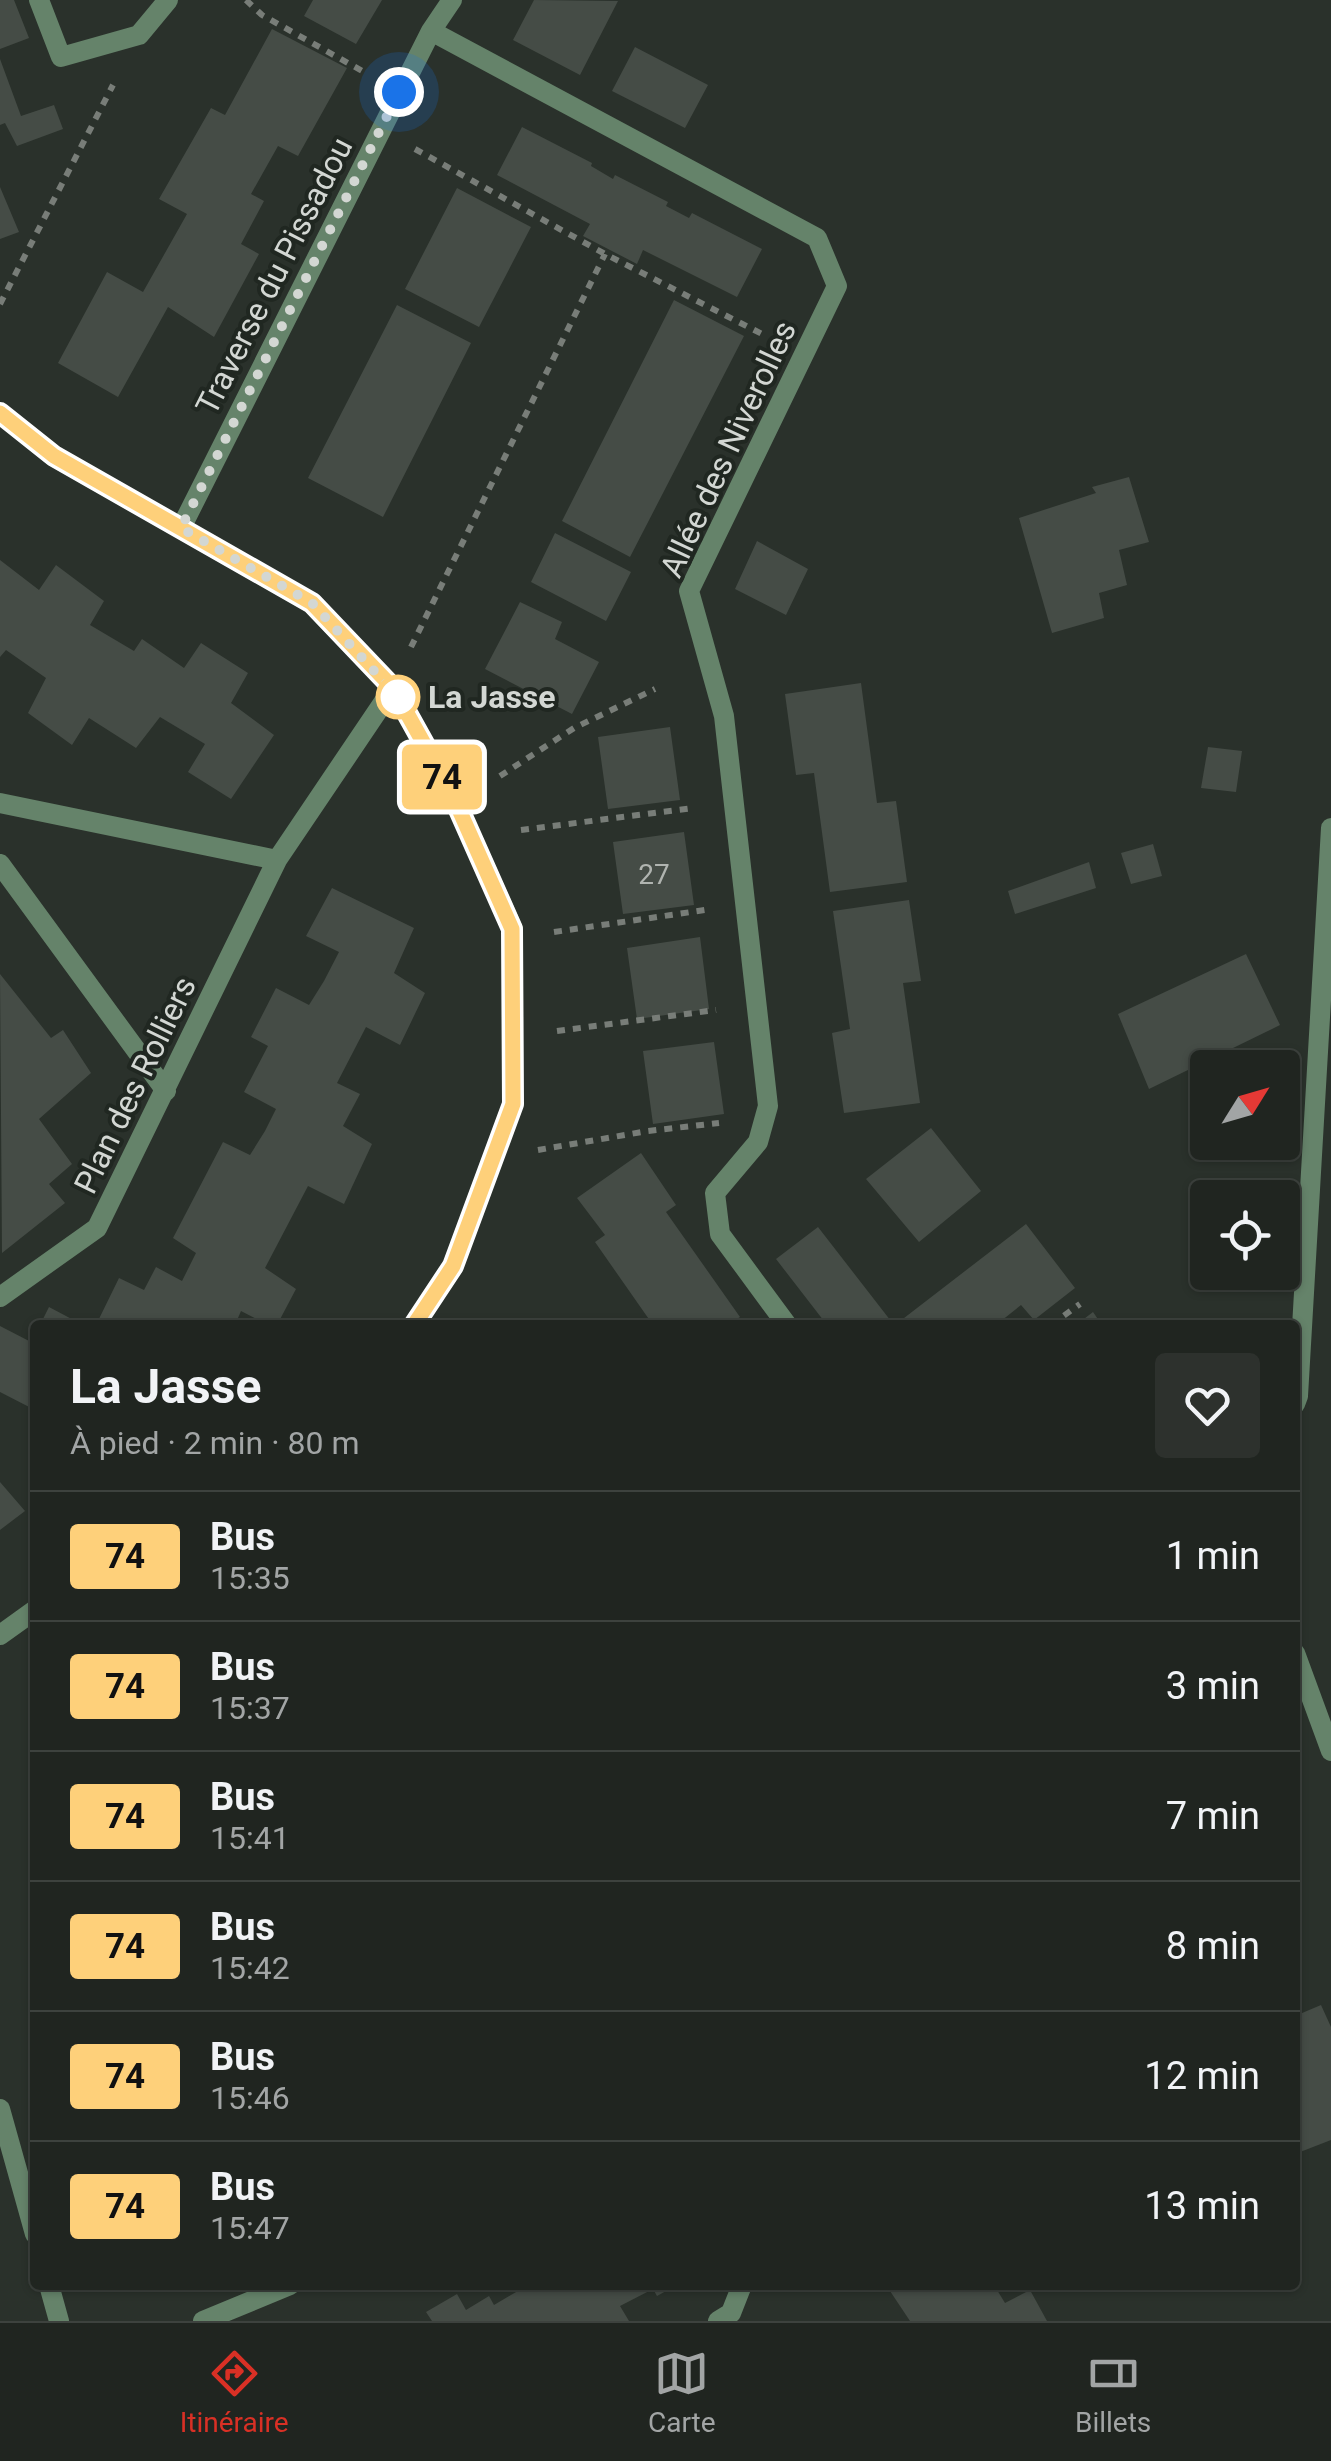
<!DOCTYPE html>
<html lang="fr">
<meta charset="utf-8">
<style>
body{margin:0;font-family:Roboto,sans-serif;background:#2d312d;color:#f1f3f6;height:100vh;display:flex;flex-direction:column;font-size:38px;white-space:nowrap}
*{box-sizing:border-box;margin:0}
p{font-size:32px;color:#a2a5a5}
.icon{flex:none;width:55px;height:55px;fill:none;stroke:currentColor;stroke-width:2;stroke-linecap:round;stroke-linejoin:round}
.map{position:relative;flex:1;overflow:hidden}
.drawer{position:absolute;left:30px;top:1320px;width:1270px;height:970px;display:flex;flex-direction:column;background:#202520;border-radius:10px;box-shadow:0 2px 8px #0004,0 0 0 2px #3d423e}
.drawer>*{flex:none}
.badge{padding:0 20px;border-radius:8px;font-size:35px;line-height:65px}
.needle{width:65px;rotate:53deg}
.controls{position:absolute;left:1190px;top:1050px;display:grid;gap:20px}
.controls a{display:grid;place-items:center;width:110px;height:110px;border-radius:10px;background:#202520;box-shadow:0 2px 8px #0004,0 0 0 2px #3d423e;font-size:50px}
.you{position:absolute;width:50px;height:50px;margin:-25px;border:8px solid #fff;border-radius:50%;background:#1a73e8;box-shadow:0 0 0 15px #1a73e833}
.map>.badge{position:absolute;translate:-50% -50%;box-shadow:0 0 0 5px #fff}
.round{display:grid;place-items:center;flex:none;width:105px;height:105px;border-radius:10px;background:#2d312d}
.headline{display:flex;align-items:center;justify-content:space-between;height:170px;padding:0 40px}
h1{font-size:48px;font-weight:700;line-height:75px}
ul{padding:0;list-style:none}
li{display:flex;align-items:center;gap:30px;height:130px;padding:0 40px;border-top:2px solid #3d423e}
li div{flex:1}
li b{display:block;font-size:38px}
li em{font-style:normal}
li .badge{min-width:110px;font-weight:700;text-align:center}
.tabs{display:flex;justify-content:space-around;align-items:center;height:140px;border-top:2px solid #3d423e;background:#202520;font-size:28px;color:#a2a5a5}
.tabs a{display:grid;justify-items:center;gap:5px}
.tabs .selected{color:#d93025}
.map>svg:first-child{display:block}
.building{fill:#454c46}
.lines{fill:none;stroke-linecap:round;stroke-linejoin:round}
.path{stroke:#787d78;stroke-width:6;stroke-dasharray:8 8;stroke-linecap:butt}
.service{stroke:#65836a;stroke-width:20}
.minor{stroke:#65836a;stroke-width:20}
.line-casing{stroke:#fff;stroke-width:22}
.line{stroke:#fed07a;stroke-width:15}
.walk{stroke:#d3d7d3;stroke-width:10;stroke-dasharray:0 18}
.stop-dot{fill:#fff;stroke:#fed07a;stroke-width:5}
.labels{text-anchor:middle;dominant-baseline:central;stroke-width:8;stroke-linejoin:round;paint-order:stroke}
.number-label{font-size:28px;fill:#b0b4b0}
.street-label{font-size:32px;fill:#d3d7d3;stroke:#202721}
.stop-label{font-size:32px;font-weight:bold;fill:#d3d7d3;stroke:#202721;text-anchor:start}
</style>
<div class="map">
<svg width="1331" height="2321" viewBox="0 0 1331 2321">
<rect width="100%" height="100%" fill="#2a312b"/>
<path class="building" d="M0 0H14L29 38 0 49Z
M313 0H382L356 44 304 16Z
M534 0 618 1 580 75 513 40Z
M272 29 347 68 298 156 278 146 251 194 264 201 241 244 259 254 214 337 168 307 118 397 58 363 107 272 143 292 187 214 159 199 211 108 225 115Z
M635 47 708 85 685 128 612 91Z
M0 59 21 116 54 105 63 129 17 146 5 123 0 125Z
M522 127 592 163 591 166 613 179 615 175 668 202 666 206 689 218 692 213 762 249 737 297 643 250 637 264 583 236 590 224 497 175Z
M0 187 19 232 0 239Z
M457 188 531 227 479 327 405 289Z
M674 300 744 336 630 557 562 521Z
M397 305 471 343 383 517 308 478Z
M1129 477 1149 542 1119 550 1127 585 1099 593 1104 618 1052 633 1019 518 1096 493 1092 487Z
M555 533 631 572 606 621 531 582Z
M757 541 808 569 786 615 735 589Z
M0 560 39 590 56 565 104 601 90 625 134 651 142 639 184 668 201 643 248 673 231 703 274 735 231 799 188 772 205 744 160 717 136 748 89 718 72 745 28 713 46 678 6 650 0 657Z
M520 602 562 622 555 639 599 662 572 714 485 669Z
M861 683 877 803 896 801 907 882 830 892 814 773 796 775 785 694Z
M670 727 680 800 608 809 598 737Z
M1208 747 1242 751 1236 792 1201 788Z
M684 832 694 905 623 914 613 842Z
M1153 844 1162 876 1131 884 1121 853Z
M1089 862 1096 888 1015 914 1008 891Z
M332 888 414 928 394 973 425 993 400 1045 366 1027 337 1083 360 1094 343 1126 372 1144 344 1204 308 1186 265 1268 296 1289 277 1325H268L241 1311 235 1325H96L119 1278 144 1290 156 1267 182 1281 196 1253 173 1238 223 1142 250 1155 265 1131 276 1109 244 1092 268 1046 251 1037 276 988 309 1005 324 981 339 952 306 936Z
M909 900 921 981 903 983 920 1103 844 1113 832 1033 850 1029 833 911Z
M700 937 709 1009 637 1019 627 948Z
M1246 954 1280 1025 1149 1089 1118 1014Z
M0 974 51 1038 63 1030 91 1073 39 1119 72 1164 49 1184 65 1203 2 1253Z
M714 1042 724 1114 653 1124 643 1051Z
M931 1128 981 1191 919 1242 866 1179Z
M641 1153 676 1205 666 1212 740 1317 728 1325H653L595 1242 605 1235 577 1198Z
M1026 1224 1075 1288 1034 1320 1021 1305 996 1325H895Z
M818 1227 894 1325H827L776 1259Z
M49 1307 83 1325H40Z
M1093 1312 1102 1325H1076Z
M0 1326 31 1342 35 1334V1410L0 1392Z
M0 1482 25 1511 0 1530Z
M1321 2005 1331 2027V2140L1295 2154V2016Z
M528 2285H677L657 2296 653 2289 620 2306 629 2321H432L426 2312 457 2294 466 2310 489 2296 494 2305Z
M886 2285H994L1005 2303 1030 2290 1047 2321H910Z"/>
<g class="lines">
<path class="path" d="M246 0 262 15 364 72
M415 149 605 254 766 336
M0 304 113 85
M411 647 605 254
M500 776 574 728 655 689
M521 830 693 808
M554 932 705 910
M557 1031 716 1010
M538 1150 648 1131 719 1123
M1051 1325 1080 1304"/>
<path class="service" d="M1295 1404 1298 1396 1331 828
M718 2321 731 2313 742 2285"/>
<path class="minor" d="M39 0 61 57 139 35 168 0
M431 31 817 238 837 286 689 591 724 716 768 1106 758 1142 715 1193 720 1234 787 1325
M0 413 53 456 311 603 393 688 453 796 513 929V1104L453 1267 414 1325
M181 528 431 31 452 0
M0 803 277 860 393 688
M0 864 166 1091
M0 1297 97 1228 277 860
M0 1635 35 1610
M1295 1653 1331 1751
M0 2109 35 2234
M49 2285 59 2321
M203 2321 290 2285"/>
</g>
<g class="lines">
<g class="line-casing">
<path id="line" d="M0 413 54 456 312 603 393 688 453 796 512 929 513 1104 453 1266 414 1325"/>
</g>
<use href="#line" class="line"/>
<path class="walk" d="M398 697 312 603 181 528 399 92"/>
</g>
<circle class="stop-dot" cx="398" cy="697" r="20"/>
<g class="labels">
<g class="number-label">
<text x="654" y="874">27</text>
</g>
<g class="street-label">
<text transform="translate(274 276) rotate(-63)">Traverse du Pissadou</text>
<text transform="translate(728 449) rotate(-65)">Allée des Niverolles</text>
<text transform="translate(135 1085) rotate(-64)">Plan des Rolliers</text>
</g>
<g class="stop-label">
<text x="428" y="697">La Jasse</text>
</g>
</g>
</svg>
<div class="controls">
<a><svg class="needle" viewBox="-14 -14 28 28"><path d="M0-13l5 13h-10z" fill="#e53935"/><path d="M0 13l5-13h-10z" fill="#a2a5a5"/></svg></a>
<a><svg class="icon" aria-label="locate" viewBox="0 0 24 24"><circle cx="12" cy="12" r="6"/><path d="M12 2v4M12 18v4M2 12h4M18 12h4"/></svg></a>
</div>
<div class="you" style="left:399px;top:92px"></div>
<b class="badge" style="left:442px;top:777px;background:#fed07a;color:#111">74</b>
<section class="drawer">
<div class="headline"><div><h1>La Jasse</h1><p>À pied · 2 min · 80 m</p></div><a class="round"><svg class="icon" aria-label="heart" viewBox="0 0 24 24"><path d="M12 20l-8-8c-3-5 5-10 8-4 3-6 11-1 8 4z"/></svg></a></div>
<ul>
<li><span class="badge" style="background:#fed07a;color:#111">74</span><div><b>Bus</b><p>15:35</p></div><em>1 min</em></li>
<li><span class="badge" style="background:#fed07a;color:#111">74</span><div><b>Bus</b><p>15:37</p></div><em>3 min</em></li>
<li><span class="badge" style="background:#fed07a;color:#111">74</span><div><b>Bus</b><p>15:41</p></div><em>7 min</em></li>
<li><span class="badge" style="background:#fed07a;color:#111">74</span><div><b>Bus</b><p>15:42</p></div><em>8 min</em></li>
<li><span class="badge" style="background:#fed07a;color:#111">74</span><div><b>Bus</b><p>15:46</p></div><em>12 min</em></li>
<li><span class="badge" style="background:#fed07a;color:#111">74</span><div><b>Bus</b><p>15:47</p></div><em>13 min</em></li>
</ul>
</section>
</div>
<nav class="tabs">
<a class="selected"><svg class="icon" aria-label="directions" viewBox="0 0 24 24"><path d="M12 3l9 9-9 9-9-9zM9 14v-3h6M13 9l2 2-2 2"/></svg>Itinéraire</a>
<a><svg class="icon" aria-label="map" viewBox="0 0 24 24"><path d="M3 6l6-2 6 2 6-2v14l-6 2-6-2-6 2zM9 4v14M15 6v14"/></svg>Carte</a>
<a><svg class="icon" aria-label="tickets" viewBox="0 0 24 24"><path d="M3 7h18v10H3zM15 7v10"/></svg>Billets</a>
</nav>
